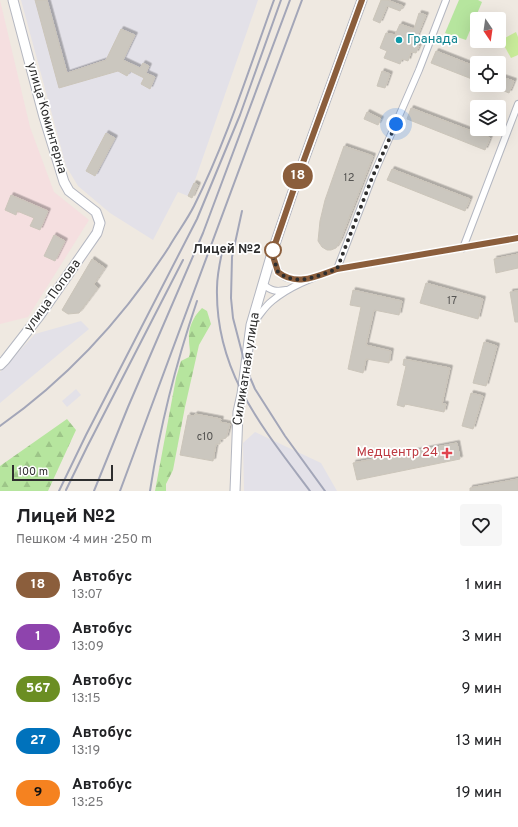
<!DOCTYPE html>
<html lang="ru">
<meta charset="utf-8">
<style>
body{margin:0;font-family:Overpass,sans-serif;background:#f6f6f6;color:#202124;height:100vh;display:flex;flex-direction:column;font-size:15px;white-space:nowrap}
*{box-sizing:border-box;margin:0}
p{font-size:13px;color:#757577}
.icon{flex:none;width:22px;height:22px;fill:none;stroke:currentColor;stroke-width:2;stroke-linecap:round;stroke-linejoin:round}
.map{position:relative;height:491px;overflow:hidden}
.side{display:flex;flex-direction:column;background:#fff;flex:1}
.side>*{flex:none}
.badge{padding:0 8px;border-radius:13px;font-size:14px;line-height:26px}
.needle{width:26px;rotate:167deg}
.fabs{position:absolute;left:470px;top:12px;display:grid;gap:8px}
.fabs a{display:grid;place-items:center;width:36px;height:36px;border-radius:4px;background:#fff;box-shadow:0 4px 16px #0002;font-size:20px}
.scale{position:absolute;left:12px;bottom:10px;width:101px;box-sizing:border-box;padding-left:4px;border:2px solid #2e2e2e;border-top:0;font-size:11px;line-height:14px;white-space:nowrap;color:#2e2e2e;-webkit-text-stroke:3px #fff;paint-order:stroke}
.you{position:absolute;width:20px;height:20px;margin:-10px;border:3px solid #fff;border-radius:50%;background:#1a73e8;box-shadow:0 0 0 6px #1a73e833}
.map>.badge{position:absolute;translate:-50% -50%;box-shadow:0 0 0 2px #fff}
.round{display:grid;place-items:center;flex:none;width:42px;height:42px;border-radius:4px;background:#f6f6f6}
.head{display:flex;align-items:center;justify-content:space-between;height:68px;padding:0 16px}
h1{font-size:19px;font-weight:700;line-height:30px}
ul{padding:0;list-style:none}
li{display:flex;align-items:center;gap:12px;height:52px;padding:0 16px}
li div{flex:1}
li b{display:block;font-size:15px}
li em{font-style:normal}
li .badge{min-width:44px;font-weight:700;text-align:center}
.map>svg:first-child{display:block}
.industrial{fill:#e3e1e8}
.medical{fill:#f5dfe0}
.grass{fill:#b6e59e}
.forest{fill:url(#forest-firs)}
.pitch{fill:#c9ec9a}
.building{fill:#cbc7bf;stroke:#cbc5ba;filter:url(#shadow)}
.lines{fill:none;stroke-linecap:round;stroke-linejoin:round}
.street-casing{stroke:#b4b7c1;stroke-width:8}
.secondary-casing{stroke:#b4b7c1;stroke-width:11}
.street{stroke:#fff;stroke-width:6}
.secondary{stroke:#fff;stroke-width:9}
.rail{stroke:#a3a6b8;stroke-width:2}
.line-casing{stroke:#fff;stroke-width:9}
.line{stroke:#8b5e3c;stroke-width:6}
.walk{stroke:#2e2e2e;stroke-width:4;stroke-dasharray:0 7.2}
.culture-dot{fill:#0f9aa8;stroke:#fff;stroke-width:1.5}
.stop-dot{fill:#fff;stroke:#8b5e3c;stroke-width:2}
.health-dot{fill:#e0444e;stroke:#fff;stroke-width:1.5}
.labels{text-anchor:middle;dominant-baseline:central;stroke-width:3.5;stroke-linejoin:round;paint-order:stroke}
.number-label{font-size:11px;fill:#555452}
.culture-label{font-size:13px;fill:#0d838f;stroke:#fff;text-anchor:start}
.street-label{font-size:13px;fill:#2e2e2e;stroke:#fff}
.stop-label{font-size:13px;font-weight:bold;fill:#2e2e2e;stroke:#fff;text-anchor:end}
.health-label{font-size:13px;fill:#be3a42;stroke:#fff;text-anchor:end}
</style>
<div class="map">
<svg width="518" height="491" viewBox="0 0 518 491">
<defs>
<pattern id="forest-firs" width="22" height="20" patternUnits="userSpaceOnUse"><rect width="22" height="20" fill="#b6e59e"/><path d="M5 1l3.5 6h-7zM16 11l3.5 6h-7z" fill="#9dc588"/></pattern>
<filter id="shadow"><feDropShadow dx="2.5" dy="-2.5" stdDeviation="0" flood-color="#0004"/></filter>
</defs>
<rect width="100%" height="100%" fill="#efe9e1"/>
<path class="industrial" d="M21 0H258L194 183 188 196 178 192 153 240 110 213 78 186 66 166Z
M81 321 89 329 0 403V372L35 334Z
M76 389 81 395 67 407 62 401Z
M255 432 321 463 337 491H244L243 443Z"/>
<path class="medical" d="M0 0 30 127 54 192 89 220 28 317 0 324Z"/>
<path class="grass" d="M459 0H478L482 2 466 40 445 33Z"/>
<path class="forest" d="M202 308 207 311 211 324 199 345 185 407 173 470 166 484V491H155L176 378 181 361 189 357C191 351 189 347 189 340 188 328 193 317 202 308Z
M67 419 76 430 48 491H0V466Z"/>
<path class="pitch" d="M516 32 518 37V55L511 58 501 40Z"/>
<path class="building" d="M35 0H47L67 73 106 60 121 29 135 35 123 60 140 68 143 63 149 66 146 73 155 77 150 89 141 84 144 78 130 71 127 76 118 71 59 88Z
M381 0H387L403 6 400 11 387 6 380 23 373 20Z
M419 13 426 15 414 44 419 46 416 53 411 52 408 61 402 59 400 64 384 58 387 51 380 48 386 33 395 35 400 24 414 29Z
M436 51 477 67V81L431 63Z
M382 71 390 74 385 88 377 86Z
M499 76 514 81 509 93 499 89Z
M411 108 490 138 485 150 407 119Z
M367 112 381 119 378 125 364 119Z
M106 133 115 138 95 176 86 171Z
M344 146 373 156 340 241 336 248 331 250H327L322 247 318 241 320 221 325 200Z
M392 169 470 199 465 211 387 180Z
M194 183 198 185 192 198 188 196Z
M11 195 48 211 40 230 30 226 34 218 17 211 16 215 5 210Z
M54 235 65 241 55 261 44 256Z
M518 254V268L496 273 494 259Z
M92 259 105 268 94 284 98 288 79 313 68 314 62 310Z
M426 283 483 299 478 319 420 303Z
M353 290 402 301 399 315 374 310 366 345 391 351 389 363 366 359 363 373 348 369 361 307 350 305Z
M518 291V322H515L510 292Z
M484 342 497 346 486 386 473 383Z
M404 359 450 368 442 404H446L444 412 405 404 404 407 397 405 406 366 403 365Z
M471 393 483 396 473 429 462 426Z
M195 414 221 419 220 422 230 424 226 438 220 440V444H216L213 461 180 455 188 415 194 416Z
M457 443 460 459 357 480 353 463Z
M518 479V491H470V488Z"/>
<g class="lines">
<g class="street-casing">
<path id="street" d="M463 248 518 104
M272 255C277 275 284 282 306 279
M337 269 372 178 419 70 446 0
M263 284C271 291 276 292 286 290
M254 322C260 315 265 306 272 301 291 285 315 277 337 269L518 238"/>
</g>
<g class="secondary-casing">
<path id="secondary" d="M0 365 5 360 40 315 97 233 100 223 96 212 69 191 64 182 44 117 13 0
M235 491 238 412 242 394 251 325 272 253 301 168 362 0"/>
</g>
<use href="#street" class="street"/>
<use href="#secondary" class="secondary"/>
<path class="rail" d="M242 211 232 257 231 298 233 318 246 368 255 389 285 436 325 491
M223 248C220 261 217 274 217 288 215 372 262 427 310 491
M0 426C68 378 124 317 169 247 177 233 187 220 194 206 227 140 249 69 274 0
M66 490 87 447 183 260
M59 491 86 435 197 219 240 115 281 0
M94 491 128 407 203 233 290 0
M120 491 302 0
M150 491C160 426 176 363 197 301"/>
</g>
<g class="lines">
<g class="line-casing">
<path id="line" d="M362 0 301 168 272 253 278 272C297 287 317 276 337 269L518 238"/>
</g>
<use href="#line" class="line"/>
<path class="walk" d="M273 250 274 247 272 253 278 272C297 287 317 276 337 269L372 178 396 124"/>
</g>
<circle class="culture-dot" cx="399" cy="40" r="4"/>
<circle class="stop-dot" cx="273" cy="250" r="8"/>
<path class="health-dot" d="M445 447h4v4h4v4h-4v4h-4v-4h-4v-4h4z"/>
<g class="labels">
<g class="number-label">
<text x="349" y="178">12</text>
<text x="452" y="301">17</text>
<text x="205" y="437">с10</text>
</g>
<g class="culture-label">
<text x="407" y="40">Гранада</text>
</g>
<g class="street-label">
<text transform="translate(46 118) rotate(74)">улица Коминтерна</text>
<text transform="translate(53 296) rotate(-54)">улица Попова</text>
<text transform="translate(247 369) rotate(-81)">Силикатная улица</text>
</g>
<g class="stop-label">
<text x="261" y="250">Лицей №2</text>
</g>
<g class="health-label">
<text x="438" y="453">Медцентр 24</text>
</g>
</g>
</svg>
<div class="fabs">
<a><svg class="needle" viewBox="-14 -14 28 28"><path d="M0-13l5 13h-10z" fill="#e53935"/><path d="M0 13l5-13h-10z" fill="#757577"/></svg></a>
<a><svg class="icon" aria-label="locate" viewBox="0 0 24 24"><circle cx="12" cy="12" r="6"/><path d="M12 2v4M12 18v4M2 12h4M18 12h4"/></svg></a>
<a><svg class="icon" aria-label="layers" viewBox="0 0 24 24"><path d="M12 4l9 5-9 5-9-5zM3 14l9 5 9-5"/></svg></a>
</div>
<div class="scale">100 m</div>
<div class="you" style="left:396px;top:124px"></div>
<b class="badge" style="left:298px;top:176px;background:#8b5e3c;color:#fff">18</b>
</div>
<section class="side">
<div class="head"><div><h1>Лицей №2</h1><p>Пешком · 4 мин · 250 m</p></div><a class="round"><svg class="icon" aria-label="heart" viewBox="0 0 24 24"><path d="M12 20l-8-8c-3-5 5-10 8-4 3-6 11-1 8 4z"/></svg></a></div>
<ul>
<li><span class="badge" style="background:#8b5e3c;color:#fff">18</span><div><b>Автобус</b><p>13:07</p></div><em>1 мин</em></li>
<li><span class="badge" style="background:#8e44ad;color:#fff">1</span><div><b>Автобус</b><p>13:09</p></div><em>3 мин</em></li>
<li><span class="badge" style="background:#6b8e23;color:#fff">567</span><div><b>Автобус</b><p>13:15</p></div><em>9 мин</em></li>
<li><span class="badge" style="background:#0072bc;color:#fff">27</span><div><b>Автобус</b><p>13:19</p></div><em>13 мин</em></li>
<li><span class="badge" style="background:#f58220;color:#111">9</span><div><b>Автобус</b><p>13:25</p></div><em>19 мин</em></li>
</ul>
</section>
